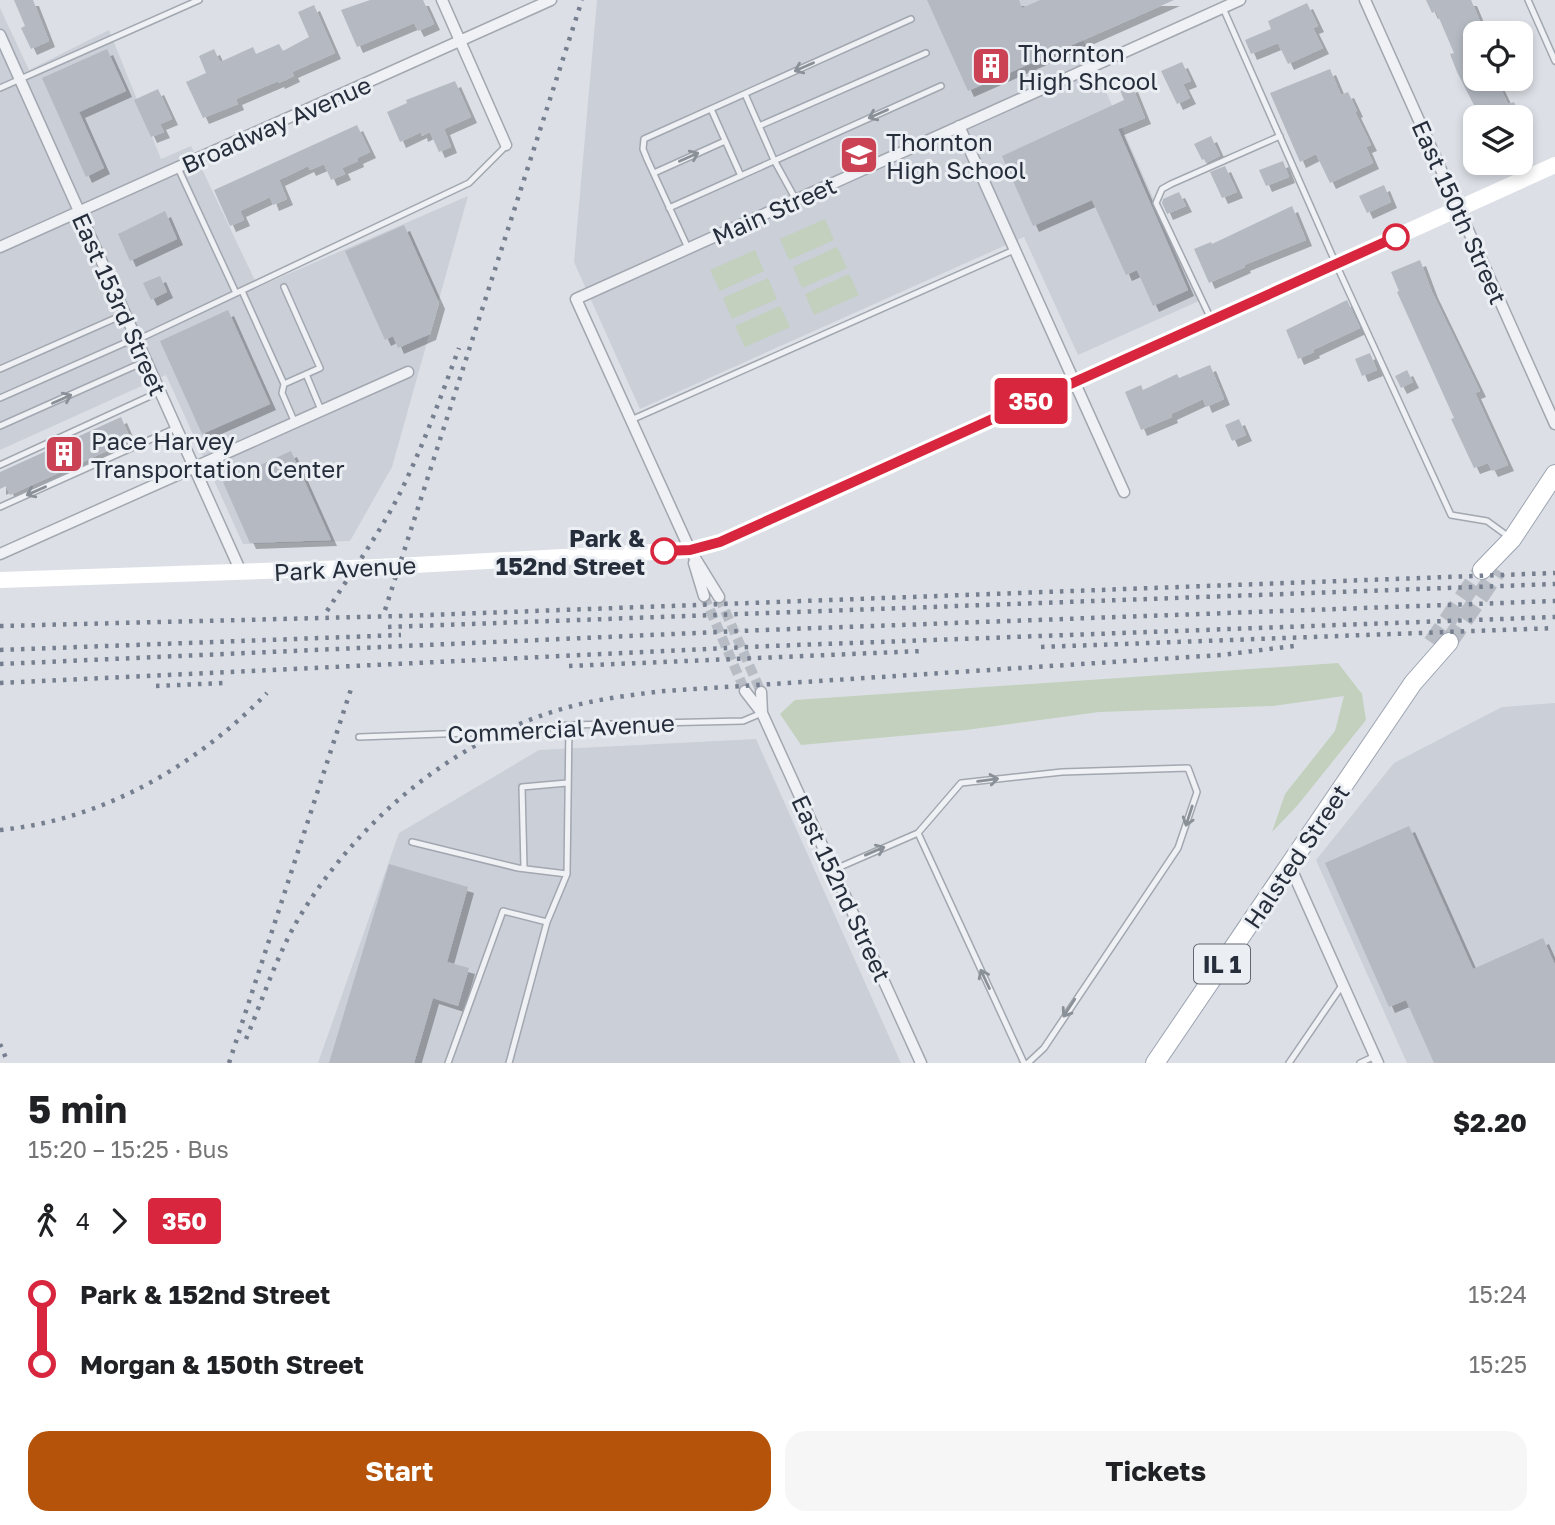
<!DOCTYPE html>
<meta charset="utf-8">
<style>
body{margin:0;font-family:"Golos Text",sans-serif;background:#f6f6f6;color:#202124;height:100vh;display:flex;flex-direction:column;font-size:26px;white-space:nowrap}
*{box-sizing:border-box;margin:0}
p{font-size:23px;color:#757577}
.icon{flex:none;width:38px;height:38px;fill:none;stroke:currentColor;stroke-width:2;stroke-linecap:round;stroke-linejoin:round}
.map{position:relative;height:1063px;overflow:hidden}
.side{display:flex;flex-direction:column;background:#fff;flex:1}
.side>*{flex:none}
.badge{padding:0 14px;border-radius:5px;font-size:24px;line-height:46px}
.buttons{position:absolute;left:1463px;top:21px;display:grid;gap:14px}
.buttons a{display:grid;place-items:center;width:70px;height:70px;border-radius:14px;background:#fff;box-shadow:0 4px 10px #0003;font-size:35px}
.map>.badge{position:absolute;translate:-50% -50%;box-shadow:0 0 0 4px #fff}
.legs{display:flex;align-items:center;gap:10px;height:77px;padding:0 28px;font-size:23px}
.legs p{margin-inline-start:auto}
.head{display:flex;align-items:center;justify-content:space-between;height:119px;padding:0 28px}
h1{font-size:38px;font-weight:700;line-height:52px}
.action{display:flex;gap:14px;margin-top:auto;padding:14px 28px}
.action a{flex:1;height:80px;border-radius:21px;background:#b45309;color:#fff;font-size:28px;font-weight:700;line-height:80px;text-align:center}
.action a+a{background:#f6f6f6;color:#202124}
ul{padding:0 28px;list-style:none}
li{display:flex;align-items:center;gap:24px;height:70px;font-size:26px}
li i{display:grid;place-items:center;width:10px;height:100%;margin:0 9px;background:currentColor}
li i::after{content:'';width:18px;height:18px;margin:-9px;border:5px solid;border-radius:50%;background:#fff}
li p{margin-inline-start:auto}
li:first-child i{background:linear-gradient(#0000 50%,currentColor 0)}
li:last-child i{background:linear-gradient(currentColor 50%,#0000 0)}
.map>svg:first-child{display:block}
.built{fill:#cacfd8}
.green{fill:#c2d0bd}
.building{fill:#b4b9c2;filter:url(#shadow)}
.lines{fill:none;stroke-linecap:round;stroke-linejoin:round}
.street-tunnel{stroke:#b8bcc4;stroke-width:10;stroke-dasharray:10 5;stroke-linecap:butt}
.primary-tunnel{stroke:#b8bcc4;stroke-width:18;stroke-dasharray:18 9;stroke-linecap:butt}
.lane-casing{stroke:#a2a7b0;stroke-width:8}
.street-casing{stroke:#a2a7b0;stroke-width:13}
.primary-casing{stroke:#9ca4b1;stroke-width:20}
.lane{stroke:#eff1f4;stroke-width:5}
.street{stroke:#eff1f4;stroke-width:10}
.secondary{stroke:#fff;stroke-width:16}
.primary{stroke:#fff;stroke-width:18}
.rail{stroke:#767f8f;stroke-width:4.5;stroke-dasharray:3.5 7;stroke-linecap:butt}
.oneway{stroke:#8a9098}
.line-1-casing{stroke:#fff;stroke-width:16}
.line-1{stroke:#d7263d;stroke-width:10}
.stop-1-dot{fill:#fff;stroke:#d7263d;stroke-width:3.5}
.labels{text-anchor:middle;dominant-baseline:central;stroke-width:6;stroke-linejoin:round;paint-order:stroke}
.shield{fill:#ebeff4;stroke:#616873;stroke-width:2}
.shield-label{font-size:23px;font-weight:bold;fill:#262e3c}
.poi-label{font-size:24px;fill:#262e3c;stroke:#ebeff4;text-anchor:start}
.street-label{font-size:24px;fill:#262e3c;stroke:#ebeff4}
.stop-label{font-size:24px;font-weight:bold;fill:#262e3c;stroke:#ebeff4;text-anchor:end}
</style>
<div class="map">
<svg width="1555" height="1063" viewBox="0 0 1555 1063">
<defs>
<filter id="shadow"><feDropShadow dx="6" dy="6" stdDeviation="0" flood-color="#0004"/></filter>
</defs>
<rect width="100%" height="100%" fill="#dce0e6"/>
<path class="built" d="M597 0H1173L1083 40 1199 301 1078 355 1024 237 640 409 574 262Z
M0 8 29 70 109 30 161 159 191 146 258 287 468 196 392 467 350 541 243 544 166 375 0 450Z
M1555 703V1063H1407L1316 860 1394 763 1502 707Z
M756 739 901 1063H318L399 833 539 750Z"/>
<path class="green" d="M825 219 834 240 789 260 780 239Z
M837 247 847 268 802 288 793 267Z
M755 250 764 271 720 291 710 270Z
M849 274 859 295 814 315 805 294Z
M768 278 777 299 732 319 723 298Z
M780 306 790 327 745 347 735 326Z
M1338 663 1362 694 1366 720 1297 806 1272 832 1285 794 1335 731 1344 696 1273 706 1099 712 966 730 801 745 780 714 795 700Z"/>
<path class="building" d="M14 0H33L49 41 31 49 21 28 25 26Z
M370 0H423L434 24 418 31 414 23 357 47 341 10Z
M927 0H1019L1022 8 1040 0H1174L968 91Z
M1426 0H1471L1485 33H1475V79H1496L1508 104 1514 102 1521 117H1480L1457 72 1450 54 1454 53 1436 11 1432 13Z
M1307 3 1318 26 1313 28 1323 48 1288 64 1278 43 1251 54 1245 40 1271 29 1268 21Z
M314 5 335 53 292 72 294 76 279 83 278 81 236 99 238 104 203 118 186 82 206 73 199 56 214 49 220 62 253 47 256 54 279 44 283 51 309 37 298 12Z
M107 49 126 91 79 112 104 168 86 177 42 78Z
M1182 62 1191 81 1183 84 1190 98 1177 104 1161 71Z
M1330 69 1341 95 1348 92 1357 111 1355 112 1371 145 1366 147 1373 163 1330 183 1316 154 1300 162 1270 93Z
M455 81 471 117 444 129 451 147 439 152 430 132 422 136 421 132 400 142 387 112 407 103 406 100Z
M1132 86 1145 118 1118 129 1188 290 1153 306 1137 270 1126 275 1092 200 1033 226 1002 156 1124 100 1120 90Z
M158 89 172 119 160 124 164 132 151 137 134 100Z
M357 125 370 152 357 158 358 161 342 168 345 174 331 180 324 164 310 170 308 166 279 180 287 199 273 205 270 197 240 211 244 220 230 226 214 190Z
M1211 136 1220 156 1206 163 1204 159 1202 160 1194 144Z
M1283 161 1289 177 1266 186 1259 170Z
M1225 166 1237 192 1222 198 1210 172Z
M1384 185 1391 202 1367 213 1359 196Z
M1179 192 1186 206 1167 214 1162 203 1163 199Z
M1292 206 1306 240 1244 265 1245 267 1209 283 1194 249 1211 242 1212 244Z
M165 211 177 239 130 261 118 234Z
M404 225 439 303 430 334 398 348 393 336 385 340 345 251Z
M1420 260 1432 292 1480 391 1475 393 1508 465 1492 471 1488 463 1474 468 1451 419 1454 418 1397 292 1399 291 1391 272Z
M160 276 167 292 151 300 143 283Z
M1347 300 1360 328 1313 350 1314 352 1298 359 1286 330Z
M228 310 270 404 202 434 160 341Z
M1370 353 1377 370 1362 376 1355 359Z
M1210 365 1224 399 1206 407 1203 399 1171 414 1172 417 1141 430 1125 392 1141 385 1143 390 1177 374 1179 378Z
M1407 370 1413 382 1401 388 1395 376Z
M121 417 131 440 10 495 6 486 0 489V472Z
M1239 419 1246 435 1232 441 1225 425Z
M291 451 331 540 250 543 223 482Z
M1409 826 1473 969 1543 938 1555 965V1063H1434L1406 1000 1389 1007 1325 863Z
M389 864 468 887 447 962 469 968 458 1006 433 998 414 1063H329Z"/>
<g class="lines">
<path class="street-tunnel" d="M704 596 745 691
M719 597 761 692"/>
<path class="primary-tunnel" d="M1449 642 1498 570
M1432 643 1482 570"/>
<g class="lane-casing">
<path id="lane" d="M1528 0 1555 61
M1223 8 1336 264 1451 515 1487 521 1509 537
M0 88 199 0
M745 94 774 160 796 200
M711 109 741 176
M759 126 926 53
M178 168 236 293
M654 173 725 141
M669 208 941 86
M688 248 647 159 643 149 644 139 911 19
M242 291 284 384 320 368 284 287
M1210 317 1156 203 1162 189 1171 184 1280 136
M137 340 469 183 506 146
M0 369 125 314
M306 374 321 410
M284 384 282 393 295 423
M0 398 136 338
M631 420 1014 250
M0 426 146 361
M0 465 159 392
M0 507 176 428
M359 737 522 731 569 725 743 721 762 713
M918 833 1024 1063
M412 842 518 868 567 874
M524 868 522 787 567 783
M833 870 918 833 961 783 1062 772 1188 768 1197 792 1178 848 1044 1048 1028 1063
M448 1063 503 911 547 922
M509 1063 547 922 567 874 569 725
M1289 1063 1343 984
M1360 1063 1375 1056"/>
</g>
<g class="street-casing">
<path id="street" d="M442 0 506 145
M1365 0 1555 424
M0 35 241 572
M959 126 1124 492
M0 247 551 0
M0 554 408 372
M694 563 704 596
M719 597 690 550 576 299 1240 0
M745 691 762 713 921 1063
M761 692 762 713
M1289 864 1378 1063"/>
</g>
<g class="primary-casing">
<path id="primary" d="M1482 570 1512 539 1555 474
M1155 1063 1413 683 1449 642"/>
</g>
<use href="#lane" class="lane"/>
<use href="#street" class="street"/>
<path class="secondary" d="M0 580 378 567 690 550 721 542 1555 165"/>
<use href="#primary" class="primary"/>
<path class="rail" d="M385 610 582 0
M327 611C351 573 377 537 398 497 422 449 440 399 459 348
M0 626 401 616 1555 573
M388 627 1555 584
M1041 647 1555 628
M0 650 401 635
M0 664 763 630 1555 601
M569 666 922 651
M0 683 770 646 1555 617
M156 686 223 683
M0 830C103 820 196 766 267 693
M246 1039C264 996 280 946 305 908 365 814 457 739 565 708 597 699 631 695 664 691L1221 655 1294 646
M0 1044 8 1063
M229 1063 352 686"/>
</g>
<defs><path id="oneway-shaft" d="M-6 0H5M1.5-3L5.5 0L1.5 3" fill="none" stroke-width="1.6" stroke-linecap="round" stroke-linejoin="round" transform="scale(1.75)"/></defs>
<g class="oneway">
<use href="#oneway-shaft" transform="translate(804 67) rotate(156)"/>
<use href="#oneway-shaft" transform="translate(878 114) rotate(156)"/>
<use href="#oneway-shaft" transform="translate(689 157) rotate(-24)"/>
<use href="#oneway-shaft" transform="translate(62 399) rotate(-24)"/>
<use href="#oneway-shaft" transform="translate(36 491) rotate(156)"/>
<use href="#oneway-shaft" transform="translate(988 780) rotate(-7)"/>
<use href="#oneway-shaft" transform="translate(1189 816) rotate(108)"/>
<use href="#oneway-shaft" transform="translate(875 851) rotate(-23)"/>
<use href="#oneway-shaft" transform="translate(985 979) rotate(-115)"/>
<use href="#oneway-shaft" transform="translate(1069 1008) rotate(123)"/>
</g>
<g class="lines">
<g class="line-1-casing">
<path id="line-1" d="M664 551 690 550 720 542 1396 237"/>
</g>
<use href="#line-1" class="line-1"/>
</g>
<defs>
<g id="building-square" transform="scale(2.0125)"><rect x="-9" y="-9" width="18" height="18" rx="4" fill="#ca4254" stroke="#ebeff4"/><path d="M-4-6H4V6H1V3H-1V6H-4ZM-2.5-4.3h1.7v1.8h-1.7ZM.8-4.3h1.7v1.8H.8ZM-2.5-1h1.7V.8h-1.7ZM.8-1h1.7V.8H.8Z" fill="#fff"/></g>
<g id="school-square" transform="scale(2.0125)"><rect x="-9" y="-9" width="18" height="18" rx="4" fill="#ca4254" stroke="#ebeff4"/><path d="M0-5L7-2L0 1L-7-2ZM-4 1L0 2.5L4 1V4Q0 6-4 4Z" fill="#fff"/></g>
</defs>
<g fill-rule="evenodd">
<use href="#building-square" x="991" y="66"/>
<use href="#school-square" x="859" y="155"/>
<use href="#building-square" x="64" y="454"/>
</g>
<g class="stop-1-dot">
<circle cx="1396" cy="237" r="12"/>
<circle cx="664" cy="551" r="12"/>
</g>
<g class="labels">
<rect class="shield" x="1194" y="944.5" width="56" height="39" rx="5"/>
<g class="shield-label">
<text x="1222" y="964">IL 1</text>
</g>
<g class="poi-label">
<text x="1018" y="52">Thornton<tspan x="1018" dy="28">High Shcool</tspan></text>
<text x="886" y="141">Thornton<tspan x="886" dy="28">High School</tspan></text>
<text x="91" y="440">Pace Harvey<tspan x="91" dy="28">Transportation Center</tspan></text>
</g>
<g class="street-label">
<text transform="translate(276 124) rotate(-24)">Broadway Avenue</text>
<text transform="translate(774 210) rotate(-24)">Main Street</text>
<text transform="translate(1460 212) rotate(66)">East 150th Street</text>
<text transform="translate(120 304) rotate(66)">East 153rd Street</text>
<text transform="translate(345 568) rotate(-3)">Park Avenue</text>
<text transform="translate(561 728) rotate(-3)">Commercial Avenue</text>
<text transform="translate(1296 856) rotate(-56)">Halsted Street</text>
<text transform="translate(842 888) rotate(65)">East 152nd Street</text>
</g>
<g class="stop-label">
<text x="645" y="537">Park &amp;<tspan x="645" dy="28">152nd Street</tspan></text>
</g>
</g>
</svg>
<div class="buttons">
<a><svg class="icon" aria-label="locate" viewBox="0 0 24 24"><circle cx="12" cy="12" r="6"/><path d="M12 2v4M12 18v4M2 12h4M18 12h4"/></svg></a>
<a><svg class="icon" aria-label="layers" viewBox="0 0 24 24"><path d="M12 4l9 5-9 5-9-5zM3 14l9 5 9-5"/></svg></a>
</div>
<b class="badge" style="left:1031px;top:401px;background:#d7263d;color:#fff">350</b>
</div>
<section class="side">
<div class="head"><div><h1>5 min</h1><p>15:20 – 15:25 · Bus</p></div><b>$2.20</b></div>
<div class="legs"><svg class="icon" aria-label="walk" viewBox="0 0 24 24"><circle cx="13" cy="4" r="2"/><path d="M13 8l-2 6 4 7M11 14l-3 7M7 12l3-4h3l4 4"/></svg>4<svg class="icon" aria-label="forward" viewBox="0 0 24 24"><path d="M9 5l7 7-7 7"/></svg><b class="badge" style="background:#d7263d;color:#fff">350</b></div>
<ul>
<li><i style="color:#d7263d"></i><b>Park &amp; 152nd Street</b><p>15:24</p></li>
<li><i style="color:#d7263d"></i><b>Morgan &amp; 150th Street</b><p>15:25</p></li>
</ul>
<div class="action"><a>Start</a><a>Tickets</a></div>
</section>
